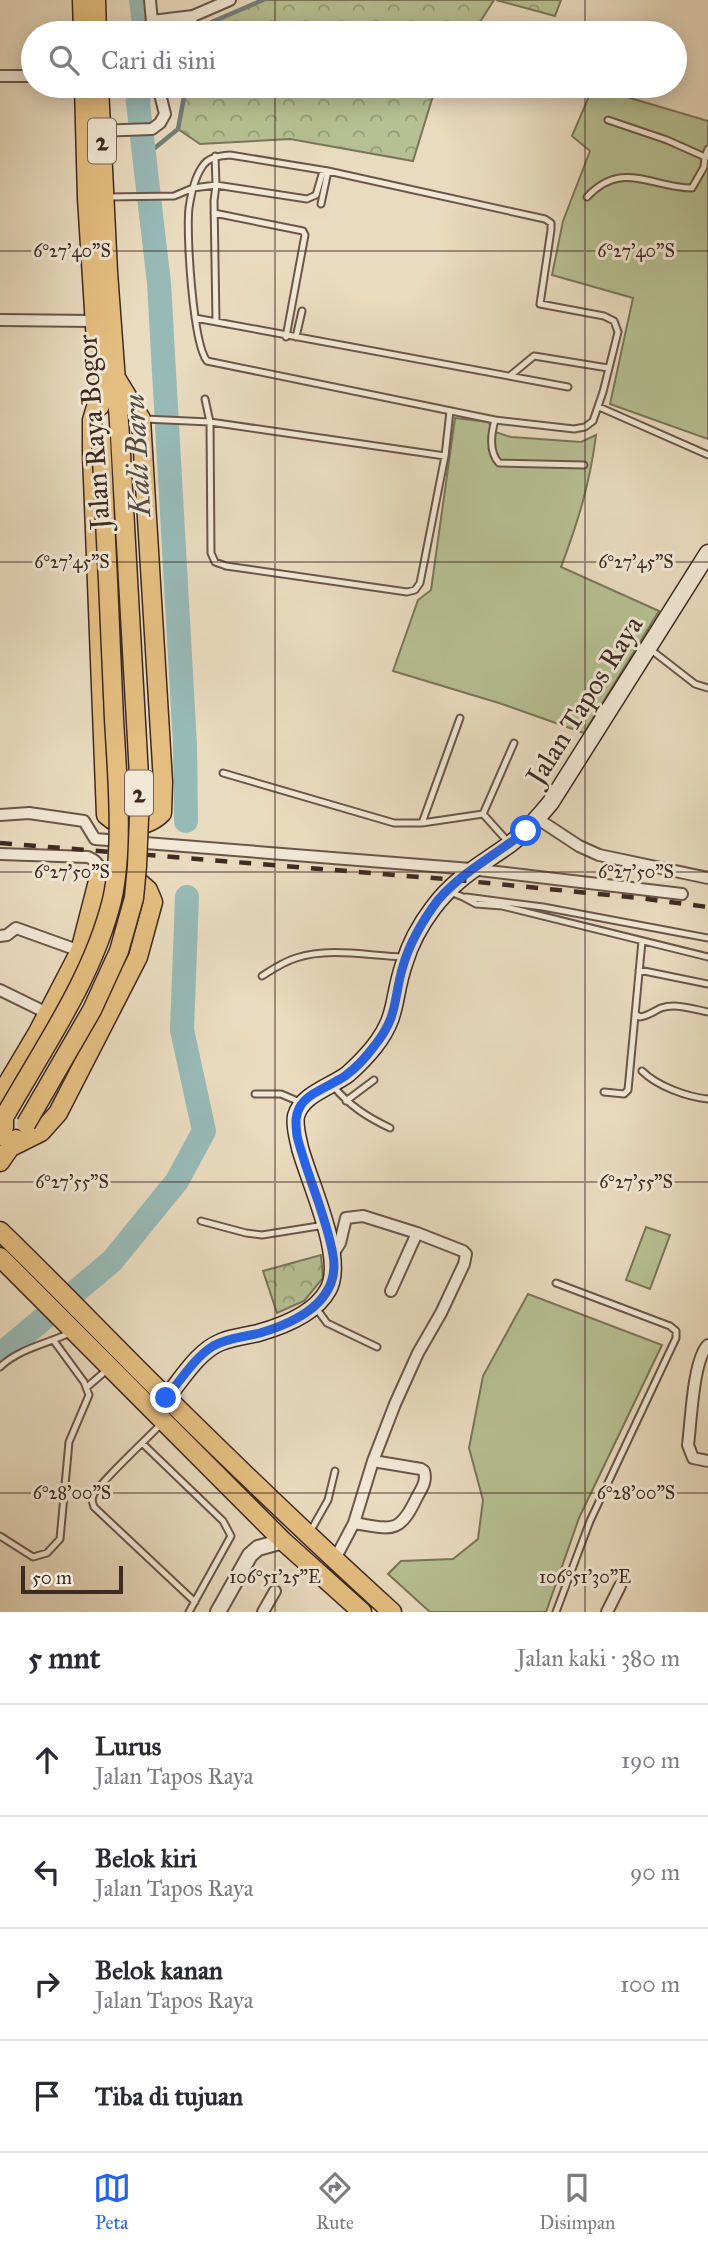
<!DOCTYPE html>
<html lang="id">
<meta charset="utf-8">
<style>
:root{--surface:#fff;--page:#f2f2f3;--text:#2b2b33;--muted:#7c7c81;--line:#e1e1e2;--accent:#2563eb}
body{margin:0;font-family:"IM FELL Great Primer",serif;background:var(--page);color:var(--text)}
.scale{position:absolute;left:21px;bottom:18px;width:102px;box-sizing:border-box;padding-left:7px;border:4px solid #3f2a22;border-top:0;font-size:19px;line-height:24px;white-space:nowrap;color:#3f2a22;-webkit-text-stroke:5px #f1e8d5;paint-order:stroke}
.stop{position:absolute;width:21px;height:21px;margin:-16px;border:5px solid #2563eb;border-radius:50%;background:#fff}
.stop.end{background:#2563eb;border-color:#fff;box-shadow:0 2px 7px #0008}
.list{margin:0;padding:0;list-style:none}
h2{display:flex;justify-content:space-between;align-items:center;height:91px;margin:0;padding:0 28px;font-size:30px}
h2 small{font-size:23px;font-weight:400;color:var(--muted)}
.list li{display:grid;grid-template-columns:46px 1fr auto;gap:21px;align-items:center;box-sizing:border-box;height:112px;padding:0 28px;border-top:2px solid var(--line)}
.list b{display:block;font-size:26px;white-space:nowrap}
.list p{margin:0;font-size:23px;white-space:nowrap;color:var(--muted)}
.list em{font-size:23px;font-style:normal;color:var(--muted)}
.icon{flex:none;width:38px;height:38px;fill:none;stroke:currentColor;stroke-width:2;stroke-linecap:round;stroke-linejoin:round}
.map{position:relative;flex:none;width:708px;height:1612px;overflow:hidden}
.search{position:absolute;background:var(--surface);box-shadow:0 4px 18px #0003;left:21px;right:21px;top:21px;height:77px;display:flex;align-items:center;gap:18px;box-sizing:border-box;padding:0 24px;border-radius:38px;color:var(--muted);font-size:26px}
.sheet{height:539px;background:var(--surface)}
nav{display:flex;justify-content:space-around;align-items:center;box-sizing:border-box;height:98px;border-top:2px solid var(--line);background:var(--surface);font-size:19px;color:var(--muted)}
nav a{display:grid;justify-items:center;gap:4px}
nav .on{color:var(--accent)}
.map>svg:first-child{display:block}
.grass{fill:#b6c092;stroke:#7a755a;stroke-width:2}
.forest{fill:url(#forest-crowns);stroke:#7a755a;stroke-width:2}
.lines{fill:none;stroke-linecap:round;stroke-linejoin:round}
.stream{stroke:#74807b;stroke-width:4.5}
.river{stroke:#98bab7;stroke-width:24}
.service-casing{stroke:#6a5649;stroke-width:9}
.minor-casing{stroke:#6a5649;stroke-width:14}
.tertiary-casing{stroke:#6a5649;stroke-width:18}
.secondary-casing{stroke:#3f2a22;stroke-width:19}
.primary-casing{stroke:#3f2a22;stroke-width:21}
.trunk-casing{stroke:#3f2a22;stroke-width:21}
.service{stroke:#f1e8d5;stroke-width:5}
.minor{stroke:#f1e8d5;stroke-width:10}
.tertiary{stroke:#f1e8d5;stroke-width:14}
.secondary{stroke:#f1e8d5;stroke-width:16}
.primary{stroke:#e4be80;stroke-width:18}
.trunk{stroke:#e4be80;stroke-width:18}
.rail{stroke:#3f2a22;stroke-width:4.5;stroke-dasharray:12 12;stroke-linecap:butt}
.trunk-bridge-casing{stroke:#3f2a22;stroke-width:21;stroke-linecap:butt}
.trunk-bridge{stroke:#e4be80;stroke-width:18}
.route{stroke:#2563eb;stroke-width:9}
.ticks{fill:none;stroke:#3f2a22;stroke-width:2;stroke-opacity:0.45}
.labels{text-anchor:middle;stroke-width:6;stroke-linejoin:round;paint-order:stroke}
.shield{fill:#f1e8d5;stroke:#746358;stroke-width:2}
.shield-label{font-size:26px;font-weight:bold;fill:#3f2a22}
.street-label{font-size:28px;fill:#3f2a22;stroke:#f1e8d5}
.water-label{font-size:30px;font-style:italic;fill:#554e47;stroke:#f1e8d5}
.ticks-label{font-size:18px;text-anchor:middle;fill:#3f2a22;stroke:#f1e8d5;stroke-width:6;stroke-linejoin:round;paint-order:stroke}
</style>
<div class="map">
<svg width="708" height="1612" viewBox="0 0 708 1612">
<defs>
<pattern id="forest-crowns" width="20" height="18" patternUnits="userSpaceOnUse" patternTransform="scale(1.75)"><rect width="20" height="18" fill="#b6c092"/><path d="M2 6a3 3 0 1 1 6 0M12 15a3 3 0 1 1 6 0" fill="none" stroke="#959c77"/></pattern>
</defs>
<rect width="100%" height="100%" fill="#e9dbbf"/>
<filter id="stains"><feTurbulence type="fractalNoise" baseFrequency=".00286" numOctaves="4"/><feColorMatrix values="0 0 0 0 .2 0 0 0 0 .09 0 0 0 0 .02 0 0 0 .5 -.17"/></filter>
<radialGradient id="worn" r=".72"><stop offset=".6" stop-color="#630" stop-opacity="0"/><stop offset="1" stop-color="#630" stop-opacity=".3"/></radialGradient>
<path class="grass" d="M593,87L708,121V439L610,404L633,298L552,275L563,221L590,151L572,136Z
M455,418L489,422L492,431L511,437L581,442L596,435C590,483 578,522 561,567L659,611L584,733L499,703L393,671L418,600L431,590Z
M646,1227L670,1235L650,1289L626,1280Z
M528,1294L662,1345L579,1518L546,1612H430L388,1574L401,1561L453,1559L478,1539L483,1500L469,1448L483,1376Z"/>
<path class="forest" d="M263,0H494L473,33H197L198,28Z
M496,0H561L555,16Z
M186,86H436L413,161L290,139L200,144L178,129Z
M321,1255L323,1278L304,1301L277,1313L263,1271Z"/>
<g class="lines">
<path class="stream" d="M197,33L198,28L263,0
M145,156L178,129L186,86"/>
<path class="river" d="M141,0L145,33
M140,86L138,103L159,283L185,745L186,821
M0,1355L112,1261L177,1181L204,1131L182,1030L187,897"/>
<g class="service-casing">
<path id="service" d="M608,120L667,140L705,157L708,149
M230,155L328,171L545,219L551,223V230L540,304L604,316L614,321L618,332L603,392L593,421L585,427L574,429L495,420L207,361C193,344 186,233 189,208C191,194 194,179 202,167C208,157 219,156 230,155Z
M215,156L216,185L307,199L316,195L323,171
M108,197L174,196L193,188L216,185L214,201L216,321
M587,197C622,159 652,188 692,188L704,167L705,157L708,156
M321,204L328,171
M214,213L303,231L305,235L286,337
M195,318L568,387
M296,337L302,311
M511,375L534,356L608,368
M205,399L210,422L211,553L215,562L226,566L407,592L415,590L420,583L445,456L450,411
M599,407L708,455
M144,419L210,422L445,456
M495,420C491,434 489,452 499,463L584,465
M650,649L695,684L708,688
M223,773L394,823H422L483,814
M483,814L514,743
M483,814L509,843
M422,823L460,718
M450,892L463,897L476,904L502,906L708,957
M466,897L543,907L708,938
M639,970L708,984
M262,976C273,969 283,962 296,958C330,947 369,956 404,957
M635,1014L640,1017C648,1016 654,1011 661,1008C676,1003 693,1009 708,1012
M642,1071C657,1086 687,1097 708,1099
M334,1087C350,1106 367,1117 390,1128
M604,1092L624,1094L628,1090L642,941
M255,1094H281L302,1103
M346,1101L374,1080
M201,1221L246,1233L262,1235L325,1225
M556,1283L670,1326L676,1331V1338L590,1521L556,1612
M316,1308L327,1323L377,1347
M0,1367C20,1348 47,1344 72,1332
M87,1387L108,1369
M161,1424C150,1436 96,1486 93,1496C91,1500 93,1504 94,1507L195,1602
M142,1443L223,1521L231,1536L189,1612
M310,1532L328,1500L335,1471
M0,1536L33,1557L47,1553L60,1539L69,1442L89,1395L84,1382L54,1341"/>
</g>
<g class="minor-casing">
<path id="minor" d="M150,0L153,33
M152,21L193,16
M184,33L193,16L230,0
M0,76H33
M96,131L152,129L160,123L165,114L158,86
M0,320L94,321
M0,815L29,813L84,821L95,839L471,869L682,894
M538,819L579,846L599,855L708,878
M0,854L88,857C100,862 101,868 98,881
M0,936L7,935L16,928L80,951
M0,990L47,1013
M333,1254L340,1243L346,1218L363,1216L417,1233L463,1251L466,1254L464,1264L441,1313L418,1353L395,1404L373,1461L354,1523L335,1559
M391,1291L417,1233
M708,1345C693,1359 691,1423 688,1445L693,1458L708,1461
M354,1523C392,1529 399,1535 417,1497C422,1488 427,1481 424,1471L421,1469L373,1461
M263,1612L275,1591
M607,1612L620,1586"/>
</g>
<g class="tertiary-casing">
<path id="tertiary" d="M218,1612L250,1555L258,1548L283,1541"/>
</g>
<g class="secondary-casing">
<path id="secondary" d="M166,1398C182,1379 198,1351 221,1342C233,1337 246,1336 258,1333C283,1326 315,1314 328,1290C346,1259 309,1182 300,1148C298,1138 294,1126 296,1116C302,1094 331,1087 348,1074C357,1066 366,1057 374,1047C399,1015 392,999 404,964C410,944 420,925 433,908C455,878 481,865 510,844C526,832 538,818 551,802L708,553"/>
</g>
<g class="primary-casing">
<path id="primary" d="M0,1136L4,1127V1117
M0,1231C57,1286 112,1344 169,1400C242,1472 316,1543 392,1612
M0,1257L283,1541L362,1612"/>
</g>
<g class="trunk-casing">
<path id="trunk" d="M82,0L83,33
M96,0L97,33
M84,86L87,198L100,406
M99,86L108,272L120,436
M100,394L92,420V454L106,815C122,830 147,828 162,813L163,782L141,419L116,378
M0,1096L38,1032L80,951L98,881L124,880L140,883L148,890L153,902L138,957L58,1113L41,1132L11,1147
M0,1162L16,1139"/>
</g>
<use href="#service" class="service"/>
<use href="#minor" class="minor"/>
<use href="#tertiary" class="tertiary"/>
<use href="#secondary" class="secondary"/>
<use href="#primary" class="primary"/>
<use href="#trunk" class="trunk"/>
<path class="rail" d="M0,843L457,880L639,898L708,907"/>
<g class="trunk-bridge-casing">
<path id="trunk-bridge" d="M6,1114C45,1045 93,977 112,900C124,847 117,774 114,719C110,625 106,532 101,438
M26,1124L92,1010L119,951L134,898L137,866L140,794L120,436"/>
</g>
<use href="#trunk-bridge" class="trunk-bridge"/>
</g>
<g class="lines">
<path class="route" d="M166,1398C180,1381 194,1358 213,1346C227,1338 244,1337 260,1333C297,1322 341,1301 333,1255C326,1215 307,1176 297,1136C296,1125 294,1116 301,1105C310,1092 332,1085 345,1076C356,1068 367,1056 375,1045C399,1015 393,999 403,966C410,942 423,920 438,900C463,871 497,854 526,831"/>
</g>
<path class="ticks" d="M275,0V33M585,0V33M275,86V1612M585,86V1612M0,251H708M0,562H708M0,872H708M0,1182H708M0,1493H708"/>
<g class="labels">
<g class="shield">
<rect x="88" y="118.5" width="28" height="45" rx="5"/>
<rect x="125" y="770.5" width="28" height="45" rx="5"/>
</g>
<g class="shield-label">
<text x="102" y="150">2</text>
<text x="139" y="802">2</text>
</g>
<g class="street-label">
<text transform="translate(93 432) rotate(-94)" y="10">Jalan Raya Bogor</text>
<text transform="translate(584 700) rotate(-58)" y="10">Jalan Tapos Raya</text>
</g>
<g class="water-label">
<text transform="translate(137 455) rotate(-93)" y="10">Kali Baru</text>
</g>
</g>
<g class="ticks-label">
<text x="72" y="257">6°27'40"S</text>
<text x="636" y="257">6°27'40"S</text>
<text x="72" y="568">6°27'45"S</text>
<text x="636" y="568">6°27'45"S</text>
<text x="72" y="878">6°27'50"S</text>
<text x="636" y="878">6°27'50"S</text>
<text x="72" y="1188">6°27'55"S</text>
<text x="636" y="1188">6°27'55"S</text>
<text x="72" y="1499">6°28'00"S</text>
<text x="636" y="1499">6°28'00"S</text>
<text x="275" y="1583">106°51'25"E</text>
<text x="585" y="1583">106°51'30"E</text>
</g>
<rect width="100%" height="100%" filter="url(#stains)"/>
<rect width="100%" height="100%" fill="url(#worn)"/>
</svg>
<div class="scale">50 m</div>
<div class="stop" style="left:526px;top:831px"></div>
<div class="stop end" style="left:166px;top:1398px"></div>
<div class="search"><svg class="icon" aria-label="search" viewBox="0 0 24 24"><circle cx="10" cy="10" r="6"/><path d="M15 15l6 6"/></svg>Cari di sini</div>
</div>
<section class="sheet">
<h2>5 mnt<small>Jalan kaki · 380 m</small></h2>
<ul class="list">
<li><svg class="icon" aria-label="ahead" viewBox="0 0 24 24"><path d="M12 20V5M6 11l6-6 6 6"/></svg><div><b>Lurus</b><p>Jalan Tapos Raya</p></div><em>190 m</em></li>
<li><svg class="icon" aria-label="left" viewBox="0 0 24 24"><path d="M17 20v-9H6M10 6l-5 5 5 5"/></svg><div><b>Belok kiri</b><p>Jalan Tapos Raya</p></div><em>90 m</em></li>
<li><svg class="icon" aria-label="right" viewBox="0 0 24 24"><path d="M7 20v-9h11M14 6l5 5-5 5"/></svg><div><b>Belok kanan</b><p>Jalan Tapos Raya</p></div><em>100 m</em></li>
<li><svg class="icon" aria-label="arrive" viewBox="0 0 24 24"><path d="M6 21V4h12l-3 4 3 4H6"/></svg><div><b>Tiba di tujuan</b></div></li>
</ul>
</section>
<nav>
<a class="on"><svg class="icon" aria-label="map" viewBox="0 0 24 24"><path d="M3 6l6-2 6 2 6-2v14l-6 2-6-2-6 2zM9 4v14M15 6v14"/></svg>Peta</a>
<a><svg class="icon" aria-label="directions" viewBox="0 0 24 24"><path d="M12 3l9 9-9 9-9-9zM9 14v-3h6M13 9l2 2-2 2"/></svg>Rute</a>
<a><svg class="icon" aria-label="saved" viewBox="0 0 24 24"><path d="M7 4h10v16l-5-4-5 4z"/></svg>Disimpan</a>
</nav>
